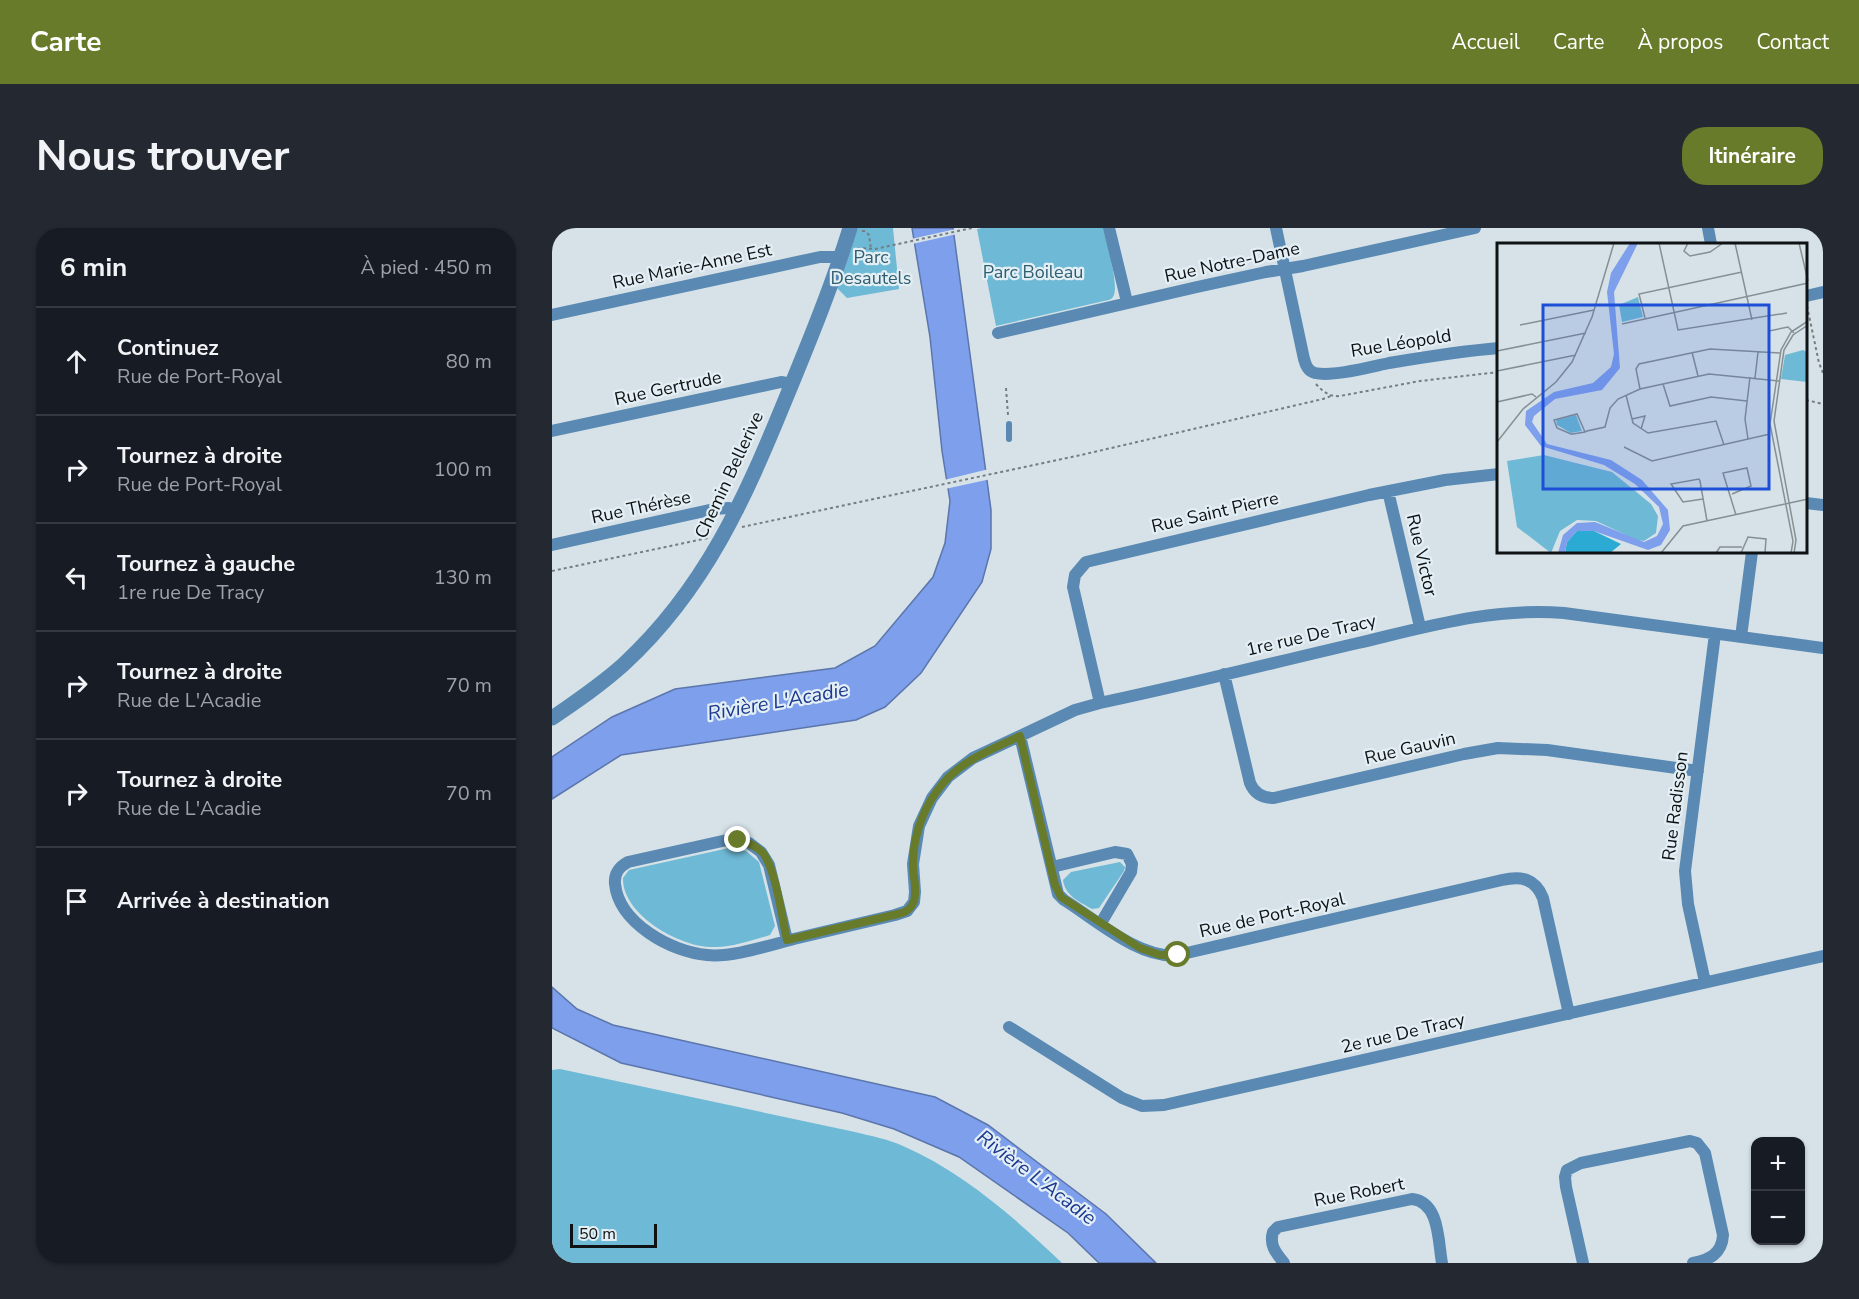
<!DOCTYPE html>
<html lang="fr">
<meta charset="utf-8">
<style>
:root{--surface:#171b24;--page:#242831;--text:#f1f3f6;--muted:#9ea1a6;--line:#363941;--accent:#687b2a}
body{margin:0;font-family:"Nunito Sans",sans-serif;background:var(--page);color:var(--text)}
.controls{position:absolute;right:18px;bottom:18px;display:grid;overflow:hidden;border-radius:12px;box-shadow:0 2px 4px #0004}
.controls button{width:54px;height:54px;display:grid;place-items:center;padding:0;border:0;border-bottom:2px solid var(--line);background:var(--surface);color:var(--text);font:30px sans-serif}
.scale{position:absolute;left:18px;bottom:15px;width:87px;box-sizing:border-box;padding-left:6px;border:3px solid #0e1214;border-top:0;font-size:16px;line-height:21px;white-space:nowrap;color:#0e1214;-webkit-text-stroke:4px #e3eff4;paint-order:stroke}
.stop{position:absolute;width:18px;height:18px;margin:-14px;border:4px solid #687b2a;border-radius:50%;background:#fff}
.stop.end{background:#687b2a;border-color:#fff;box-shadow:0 2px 6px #0008}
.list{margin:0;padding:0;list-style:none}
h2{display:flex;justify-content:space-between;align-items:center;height:78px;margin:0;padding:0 24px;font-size:26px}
h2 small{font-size:20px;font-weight:400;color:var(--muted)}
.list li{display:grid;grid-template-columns:39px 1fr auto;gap:18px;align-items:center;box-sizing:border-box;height:108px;padding:0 24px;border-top:2px solid var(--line)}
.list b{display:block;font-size:22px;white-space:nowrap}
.list p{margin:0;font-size:20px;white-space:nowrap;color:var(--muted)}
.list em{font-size:20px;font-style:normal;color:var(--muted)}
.icon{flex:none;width:33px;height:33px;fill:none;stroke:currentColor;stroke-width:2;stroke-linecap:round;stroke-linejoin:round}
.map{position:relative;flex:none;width:1271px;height:1035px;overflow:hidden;border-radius:24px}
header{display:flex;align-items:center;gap:36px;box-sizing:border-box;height:84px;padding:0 30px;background:var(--accent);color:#fff}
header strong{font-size:28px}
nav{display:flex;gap:33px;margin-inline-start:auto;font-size:21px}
.intro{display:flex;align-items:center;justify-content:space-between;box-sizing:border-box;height:144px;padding:0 36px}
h1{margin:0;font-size:42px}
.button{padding:15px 27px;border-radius:24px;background:var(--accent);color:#fff;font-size:21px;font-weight:700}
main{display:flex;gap:36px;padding:0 36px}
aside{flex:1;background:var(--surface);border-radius:24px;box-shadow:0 2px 4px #0004}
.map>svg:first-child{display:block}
.green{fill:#6eb9d5}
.water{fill:#7d9fec;stroke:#5c75ab;stroke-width:1.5}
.pier{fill:#d6e2e7}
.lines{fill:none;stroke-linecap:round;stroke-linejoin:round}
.path{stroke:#757d80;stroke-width:2;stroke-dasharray:3 3;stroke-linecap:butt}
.service{stroke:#5a8ab3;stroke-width:6}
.minor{stroke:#5a8ab3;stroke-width:12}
.tertiary{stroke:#5a8ab3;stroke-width:15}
.route{stroke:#687b2a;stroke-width:8}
.labels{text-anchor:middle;stroke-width:4.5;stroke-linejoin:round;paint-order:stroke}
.park-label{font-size:18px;fill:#2e5e70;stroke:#e3eff4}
.street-label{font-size:18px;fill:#0e1214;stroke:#e3eff4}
.water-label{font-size:20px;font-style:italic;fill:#1b3890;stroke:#e3eff4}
.inset-road{fill:none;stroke:#868f93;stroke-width:1.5}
.view{fill:#1d4ed8;fill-opacity:0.15;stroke:#1d4ed8;stroke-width:3}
.inset-edge{fill:none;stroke:#0e1214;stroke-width:3}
</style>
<header>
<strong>Carte</strong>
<nav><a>Accueil</a><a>Carte</a><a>À propos</a><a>Contact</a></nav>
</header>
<div class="intro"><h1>Nous trouver</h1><a class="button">Itinéraire</a></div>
<main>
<aside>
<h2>6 min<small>À pied · 450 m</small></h2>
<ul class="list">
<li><svg class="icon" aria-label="ahead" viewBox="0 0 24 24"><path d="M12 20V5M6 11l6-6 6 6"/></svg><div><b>Continuez</b><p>Rue de Port-Royal</p></div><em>80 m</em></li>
<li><svg class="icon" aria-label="right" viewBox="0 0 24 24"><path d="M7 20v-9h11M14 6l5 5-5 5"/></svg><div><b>Tournez à droite</b><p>Rue de Port-Royal</p></div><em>100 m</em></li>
<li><svg class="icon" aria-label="left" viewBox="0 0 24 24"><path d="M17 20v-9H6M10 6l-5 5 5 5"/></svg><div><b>Tournez à gauche</b><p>1re rue De Tracy</p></div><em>130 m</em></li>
<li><svg class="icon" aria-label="right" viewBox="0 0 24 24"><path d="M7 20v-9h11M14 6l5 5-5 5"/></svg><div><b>Tournez à droite</b><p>Rue de L'Acadie</p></div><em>70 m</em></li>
<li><svg class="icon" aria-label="right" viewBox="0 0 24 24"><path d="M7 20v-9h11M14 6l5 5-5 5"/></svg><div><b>Tournez à droite</b><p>Rue de L'Acadie</p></div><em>70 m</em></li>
<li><svg class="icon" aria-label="arrive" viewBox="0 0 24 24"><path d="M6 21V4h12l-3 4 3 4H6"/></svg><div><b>Arrivée à destination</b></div></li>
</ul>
</aside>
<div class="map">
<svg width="1271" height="1035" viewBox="0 0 1271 1035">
<rect width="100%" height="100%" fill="#d6e2e7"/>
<path class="green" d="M305,0H341L347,61L295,70L285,60Z
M430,0H551C554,13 568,59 561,69C559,72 556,72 552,73L444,98L425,1Z
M177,620L194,623L207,634L223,698L218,707C201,712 181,719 164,719C130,721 70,687 71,650L77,642Z
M568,634L573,639L572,643L547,680L540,681C528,674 513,668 511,652L519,644Z
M8,841L303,904C319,908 336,911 351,918C411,944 464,991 510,1035H0V842Z"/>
<path class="water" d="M360,0H401L439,282V321L430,354L369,445L333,479L304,492L69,527L0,571V529L60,489L123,461L283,440L323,418L381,349L393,315L398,273L390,223L378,109Z
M0,759L25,781L61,797L383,869L436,897L554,986L604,1035H547L516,1005L407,929L342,901L290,885L69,835L0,800Z"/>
<path class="pier" d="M404,1L405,6L360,16L359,11Z
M437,241L439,251L393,261L392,252Z"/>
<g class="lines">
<path class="path" d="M310,3H313L317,7L319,21
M305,20L323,21L420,0
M1255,78L1267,135L1271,145
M764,156C771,164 778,169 788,168L868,153L947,144
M454,160L456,187
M1254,172L1271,176
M190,299L529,227L771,171L779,168
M0,343L156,310"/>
<path class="service" d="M457,196V211"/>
<path class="minor" d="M557,0L575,74
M724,0L752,131C754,138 756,143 763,145C781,149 818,139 837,135C873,129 910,123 947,120
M1156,0L1159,16
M1254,68L1271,64
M0,87L268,29H289
M446,105L645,59L714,44L751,38L923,0
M0,203L229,154L240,156
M836,263L868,399
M1254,275L1271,277
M0,317L162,281L177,280L186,282
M1189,409L1200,324
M672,446L698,555C702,565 710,570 722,570L912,526L946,520L995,522L1146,543
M548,475L521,359L523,347L534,334L817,267L893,252L947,246
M468,508L506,666L512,672C543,691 588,732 626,727L950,652C969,648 983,650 991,670L1017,786
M500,639L563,624L575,626L580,636L579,644L549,695
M235,712L217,637L209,624L197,615L186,612H175L76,634C67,639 62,645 63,656C67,695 119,724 155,727C180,730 221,716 246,710L343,687L355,683L362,674L363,664L361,636L367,598L380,570L396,549L421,530L523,482L548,475C634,457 720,435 806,415C874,399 941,379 1012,385L1271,420
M1153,754L1136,676L1133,643L1163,406
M457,799L570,870L590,878L612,877L1271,728
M732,1035C724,1025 717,1017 721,1004L726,999L860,971C888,974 886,1014 890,1035
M1031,1035L1014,959L1013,949L1015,942L1029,935L1138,913L1145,915L1153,925L1171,1007C1170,1026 1157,1032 1141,1035"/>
<path class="tertiary" d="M0,490C25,473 50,456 72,436C154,360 193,270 234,170C257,114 280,58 298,0"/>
</g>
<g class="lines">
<path class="route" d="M186,612C196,614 204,618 211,625C224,642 230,690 235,712L350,685C356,683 360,679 362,673C365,662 362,651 361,641C360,613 369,585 385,563C405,534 437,523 468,508L503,657L509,669L588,720L608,727H626"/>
</g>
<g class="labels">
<g class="park-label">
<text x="319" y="35">Parc<tspan x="319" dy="21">Desautels</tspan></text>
<text x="481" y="50">Parc Boileau</text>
</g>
<g class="street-label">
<text transform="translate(680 34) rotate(-12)" y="6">Rue Notre-Dame</text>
<text transform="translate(140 38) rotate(-12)" y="6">Rue Marie-Anne Est</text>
<text transform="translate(849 115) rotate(-9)" y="6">Rue Léopold</text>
<text transform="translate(116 160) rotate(-12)" y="6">Rue Gertrude</text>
<text transform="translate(177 247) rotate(-65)" y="6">Chemin Bellerive</text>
<text transform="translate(89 279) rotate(-12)" y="6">Rue Thérèse</text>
<text transform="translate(663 284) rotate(-13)" y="6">Rue Saint Pierre</text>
<text transform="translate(870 327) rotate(77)" y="6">Rue Victor</text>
<text transform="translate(759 407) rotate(-13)" y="6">1re rue De Tracy</text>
<text transform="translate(858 520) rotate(-13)" y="6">Rue Gauvin</text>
<text transform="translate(1123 578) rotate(-83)" y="6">Rue Radisson</text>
<text transform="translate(720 687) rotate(-13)" y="6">Rue de Port-Royal</text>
<text transform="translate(851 805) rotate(-13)" y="6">2e rue De Tracy</text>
<text transform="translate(807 964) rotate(-11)" y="6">Rue Robert</text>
</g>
<g class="water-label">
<text transform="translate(226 473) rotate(-10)" y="7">Rivière L'Acadie</text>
<text transform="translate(485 949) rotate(37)" y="7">Rivière L'Acadie</text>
</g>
</g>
<g transform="translate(945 15)">
<rect width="310" height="310" fill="#d6e2e7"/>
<path d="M141,54L146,74L125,79L122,62ZM306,107L310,109V139L284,136L288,112ZM79,172L85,188L74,190L60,182L59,177ZM47,212L115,229L154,261L161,273L159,290L147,298L140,297L99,278L80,277L63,288L54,310L20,284L10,218Z" fill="#6eb9d5"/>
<path d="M80,288H97L124,301L113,310H68L70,299Z" fill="#2babd3"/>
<path d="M133,0H141L117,49L123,125L105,147L58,156L37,173L35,179L50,201L114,217L145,237L171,267L173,287L164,302L151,307L97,288H80L70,299L68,310H61L66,292L80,280L98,279L147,299L160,293L166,281L162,264L138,241L107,222L44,203L28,182L29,168L57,149L96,140L114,124L117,111L110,49L114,30Z" fill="#7d9fec"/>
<path class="inset-road" d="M162,0L181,87L290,70M191,0L187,8L193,13L213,9L226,0M238,0L255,77M302,0L311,38M148,75L142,51L245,29M125,81L311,40M23,82L97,67M272,88L291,84L297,90M0,108L89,90M195,109L201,133M0,128L79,112M258,135L261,109M166,141L173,163L214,154L250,158M143,146L139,126L142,121L213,106L283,110M129,152L136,180L151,190L219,178L227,202M0,159L35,151L39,154M135,176L148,173L144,186M88,189L80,171L57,177L60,185L74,191H76L88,189L90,188L108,184L113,165L121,156L143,146L212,131L282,138M251,196L248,176L253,134M0,199L26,166L59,139L75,119L95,74L117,0M127,204L155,218L273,191M235,251L254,243L250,225L226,230L239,272M206,256L186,259L174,241L202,236L203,238L210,278M164,310L186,283L311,256M219,310L223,304H245M244,310L251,294L269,296L268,310M294,310L296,298L273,181L284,107L294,89L311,78M297,310L299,297L277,178L287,107L296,92L311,82"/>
<path class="view" d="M46,62H272V246H46Z"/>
<rect width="310" height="310" class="inset-edge"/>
</g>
</svg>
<div class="controls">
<button>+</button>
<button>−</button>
</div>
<div class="scale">50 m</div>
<div class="stop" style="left:626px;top:727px"></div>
<div class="stop end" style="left:186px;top:612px"></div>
</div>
</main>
